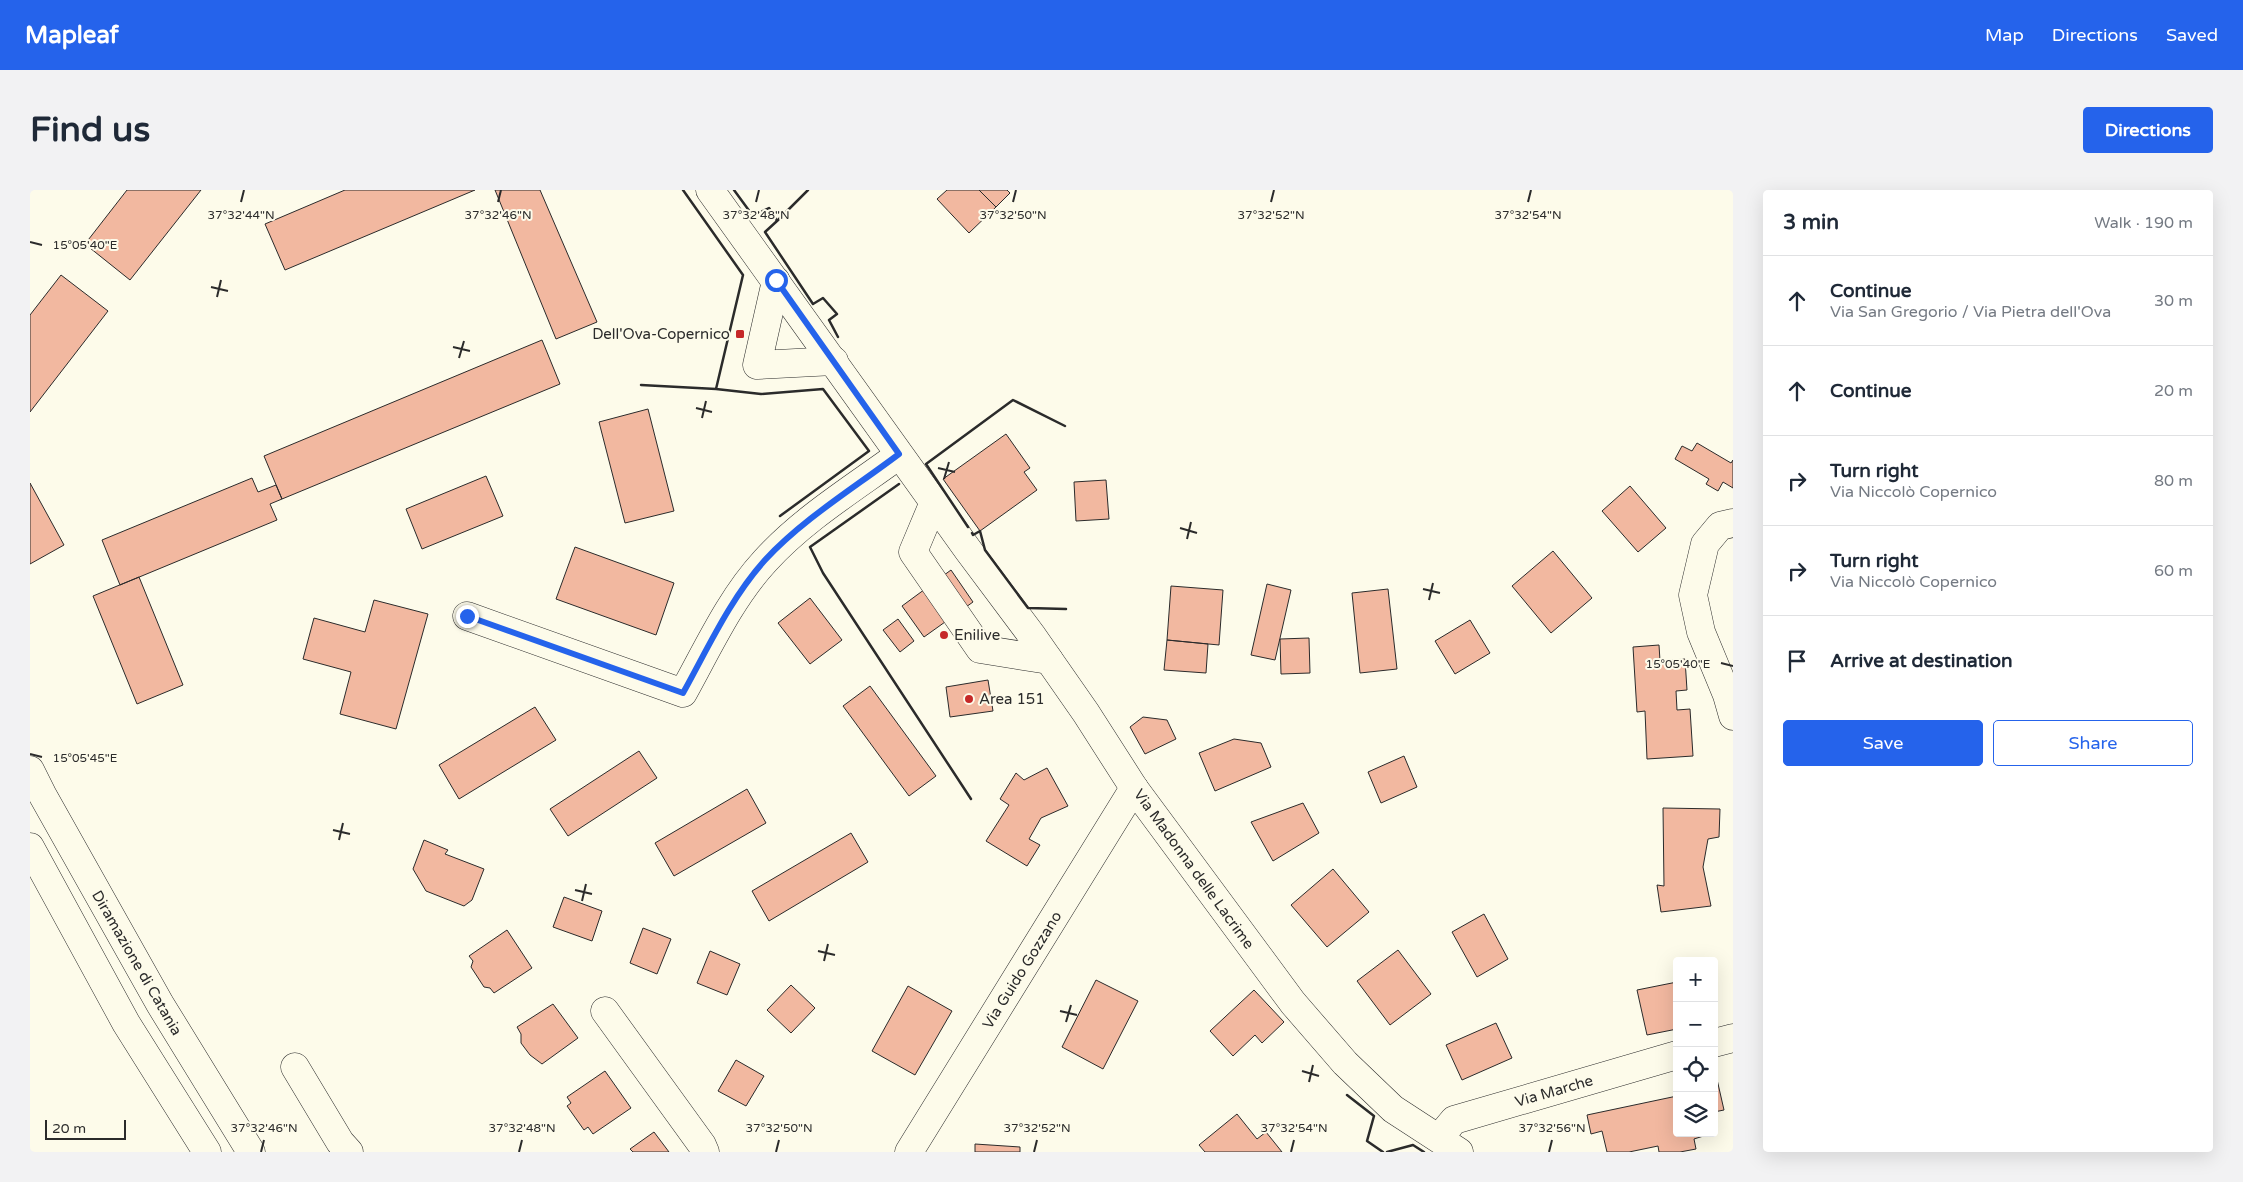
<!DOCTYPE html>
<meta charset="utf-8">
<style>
:root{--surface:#fff;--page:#f2f2f3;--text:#1f2937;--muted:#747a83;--line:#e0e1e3;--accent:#2563eb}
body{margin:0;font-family:"Varela Round",sans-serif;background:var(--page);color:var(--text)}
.controls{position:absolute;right:15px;bottom:15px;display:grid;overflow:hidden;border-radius:5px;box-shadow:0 5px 20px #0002}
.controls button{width:45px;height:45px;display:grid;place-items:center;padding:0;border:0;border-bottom:1px solid var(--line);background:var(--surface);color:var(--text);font:25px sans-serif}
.scale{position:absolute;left:15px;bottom:12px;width:81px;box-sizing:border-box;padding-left:5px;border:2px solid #2b2b2b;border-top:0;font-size:14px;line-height:18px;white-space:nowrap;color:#2b2b2b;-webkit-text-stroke:4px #fdfbea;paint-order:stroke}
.stop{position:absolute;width:15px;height:15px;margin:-11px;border:4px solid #2563eb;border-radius:50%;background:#fff}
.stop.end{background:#2563eb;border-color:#fff;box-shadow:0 1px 5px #0008}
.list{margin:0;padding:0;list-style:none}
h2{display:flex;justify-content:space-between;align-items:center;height:65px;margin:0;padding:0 20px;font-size:21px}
h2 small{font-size:16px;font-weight:400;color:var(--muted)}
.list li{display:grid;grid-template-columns:32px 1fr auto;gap:15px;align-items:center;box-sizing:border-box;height:90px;padding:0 20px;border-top:1px solid var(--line)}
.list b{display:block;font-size:19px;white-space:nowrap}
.list p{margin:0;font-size:16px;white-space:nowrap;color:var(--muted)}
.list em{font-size:16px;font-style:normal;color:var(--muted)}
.actions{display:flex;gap:10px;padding:15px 20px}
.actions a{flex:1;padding:11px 0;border:1px solid var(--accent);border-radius:5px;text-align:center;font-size:18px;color:var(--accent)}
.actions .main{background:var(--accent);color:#fff}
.icon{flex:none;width:28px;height:28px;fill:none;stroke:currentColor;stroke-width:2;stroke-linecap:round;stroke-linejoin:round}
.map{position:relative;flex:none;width:1703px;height:962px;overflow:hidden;border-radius:5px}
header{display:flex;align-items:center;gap:30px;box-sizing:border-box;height:70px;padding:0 25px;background:var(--accent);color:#fff}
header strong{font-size:24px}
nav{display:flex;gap:28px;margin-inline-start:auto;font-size:18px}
.intro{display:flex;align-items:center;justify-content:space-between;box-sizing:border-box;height:120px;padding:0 30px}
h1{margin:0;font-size:35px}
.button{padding:12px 22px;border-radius:5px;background:var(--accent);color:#fff;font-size:18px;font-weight:700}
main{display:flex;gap:30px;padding:0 30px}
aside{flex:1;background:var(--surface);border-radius:5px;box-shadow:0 5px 20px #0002}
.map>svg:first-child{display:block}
.building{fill:#f2b8a0;stroke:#2b2b2b}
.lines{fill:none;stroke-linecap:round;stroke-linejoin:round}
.minor-casing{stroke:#2b2b2b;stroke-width:29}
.major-casing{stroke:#2b2b2b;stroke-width:29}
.highway-casing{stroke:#2b2b2b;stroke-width:29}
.minor{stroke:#fdfbea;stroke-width:28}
.major{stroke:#fdfbea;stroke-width:28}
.highway{stroke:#fdfbea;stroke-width:28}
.wall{stroke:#2b2b2b;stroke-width:2.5}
.route{stroke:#2563eb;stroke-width:6}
.ticks{fill:none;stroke:#2b2b2b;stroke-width:2}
.poi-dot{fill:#c62828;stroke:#fdfbea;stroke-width:2}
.labels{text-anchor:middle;stroke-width:4;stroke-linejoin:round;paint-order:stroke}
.poi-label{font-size:15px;fill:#2b2b2b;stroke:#fdfbea;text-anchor:start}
.street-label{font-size:15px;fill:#2b2b2b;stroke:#fdfbea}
.ticks-label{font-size:12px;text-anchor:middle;fill:#2b2b2b;stroke:#fdfbea;stroke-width:4;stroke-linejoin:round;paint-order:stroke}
</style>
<header>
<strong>Mapleaf</strong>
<nav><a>Map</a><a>Directions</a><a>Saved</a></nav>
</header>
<div class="intro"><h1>Find us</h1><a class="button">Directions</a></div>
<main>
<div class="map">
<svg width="1703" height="962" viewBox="0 0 1703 962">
<rect width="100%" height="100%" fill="#fdfbea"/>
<path class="building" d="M97,0H171L100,90L55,54Z
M315,0H445L255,80L235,34Z
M465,0H510L567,132L526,149Z
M917,0H949L966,17L939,43L907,9Z
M949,0H977L980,3L966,17Z
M31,85L78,121L0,222V125Z
M512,150L530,194L252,309L234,266Z
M618,219L644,321L595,333L569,232Z
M976,244L1000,278L994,282L1007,300L950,341L913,289Z
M1667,253L1701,273L1703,270V298L1693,292L1688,301L1676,294L1679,289L1645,269L1652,256L1662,261Z
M456,286L473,326L392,359L376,319Z
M222,288L228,302L246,295L252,309L240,314L247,330L90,395L72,350Z
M1076,290L1079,329L1046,331L1044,292Z
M0,293L34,355L0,374Z
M1600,296L1636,338L1608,362L1572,321Z
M545,357L644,393L626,445L526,409Z
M1523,361L1562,408L1521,443L1482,396Z
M921,380L943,412L894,447L872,416Z
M109,387L153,495L107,514L63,406Z
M1237,394L1261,400L1245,470L1221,465Z
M1141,396L1193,400L1189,455L1137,450Z
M1358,399L1367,479L1330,483L1322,403Z
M780,408L812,450L780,474L748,433Z
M344,410L398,424L366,539L310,524L321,482L273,469L284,428L335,442Z
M868,429L884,451L870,462L853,440Z
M1440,430L1460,463L1425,484L1405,451Z
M1279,448L1280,483L1251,484L1250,449Z
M1137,450L1178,454L1176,483L1134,480Z
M1629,455L1630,471L1655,469L1657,500L1646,501L1647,520L1660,519L1663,566L1617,569L1615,521L1607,522L1603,457Z
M958,490L963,521L920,527L916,497Z
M840,496L906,586L879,606L813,516Z
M505,517L526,550L429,609L409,575Z
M1113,527L1137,530L1146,549L1115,564L1100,537Z
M1204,549L1231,553L1241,577L1185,601L1169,563Z
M609,561L627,588L538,646L520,619Z
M1374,566L1387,597L1351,613L1338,582Z
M1017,578L1038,616L1011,628L999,649L1010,655L997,676L956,651L979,615L970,609L986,583L994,590Z
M717,599L736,633L644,686L625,653Z
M1273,613L1289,643L1243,671L1221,632Z
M1633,618L1690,619L1689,647L1678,649L1673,677L1681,716L1631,722L1627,695L1634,696Z
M821,643L838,672L739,731L722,701Z
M394,650L418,660L415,664L454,679L442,710L434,716L396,701L383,679Z
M1303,679L1339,722L1297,757L1261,715Z
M534,707L572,721L562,751L523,737Z
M1454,724L1478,769L1447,787L1422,742Z
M613,738L641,749L627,784L600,773Z
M477,740L502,778L464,803L460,798L454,797L441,777L443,771L439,766Z
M1368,760L1401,804L1360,835L1327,791Z
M680,761L710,774L697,805L667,793Z
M1066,790L1108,811L1073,879L1032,857Z
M1647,792V839L1617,845L1607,800Z
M761,795L785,818L761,843L737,820Z
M878,796L922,821L885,885L842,861Z
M1224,800L1254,832L1232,853L1225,845L1203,866L1180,841Z
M523,814L548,848L512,874L500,865L491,853V844L487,837Z
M1466,833L1482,868L1432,890L1416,855Z
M706,870L734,886L716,916L688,901Z
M575,881L601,918L563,944L558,937L554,940L537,916L541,913L537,907Z
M1684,885H1686L1694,920L1684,922Z
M1647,906V943H1683L1664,949L1666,959L1650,962H1629L1628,956L1599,962H1577L1572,941L1561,944L1557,925Z
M1207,924L1227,949L1236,942L1252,962H1175L1169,955Z
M624,942L639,962H603L600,959Z
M945,954L990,957V962H945Z"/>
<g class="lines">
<g class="minor-casing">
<path id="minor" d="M746,91L727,175L804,171
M904,312L883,362L950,459L1019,470
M1703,333L1690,336L1675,354L1663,405L1671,442L1697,505L1703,526
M437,426L653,503C678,458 700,409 735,371C773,329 824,298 869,265
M575,821L672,955L675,962
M1684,853L1703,848
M265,877L310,952L319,962
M1409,948L1424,930L1647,865
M879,962L1104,598"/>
</g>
<g class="major-casing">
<path id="major" d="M680,0L938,360L1003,447L1056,523L1104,598L1263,813L1315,873L1363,919L1429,962"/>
</g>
<g class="highway-casing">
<path id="highway" d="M0,580L12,604L130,814L221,962
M0,657L96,833L177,962"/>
</g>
<use href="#minor" class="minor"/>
<use href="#major" class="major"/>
<use href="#highway" class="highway"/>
<path class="wall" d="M653,0L713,85L686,199
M704,0L723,26L739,18L747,31L735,42L783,114L793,108L807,124L799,130L808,147
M747,31L778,0
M611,195L686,199L731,204L793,199L839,261L750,326
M869,294L780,357L793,383L941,609
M938,337L896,274L983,210L1035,236
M942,343L943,345L950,341L955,360L998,418L1036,419
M1317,905L1344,926L1337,951L1353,962
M1357,962L1383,955L1394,962"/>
</g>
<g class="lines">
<path class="route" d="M437,426L653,503C678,458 700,409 735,370C773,329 824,298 869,264L746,90"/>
</g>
<path class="ticks" d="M211,12L214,0M468,12L471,0M726,12L729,0M983,12L986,0M1241,12L1244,0M1498,12L1501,0M0,52L12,55M181,97L198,101M187,107L191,90M423,157L440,161M429,168L434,151M666,218L682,222M672,228L676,211M908,278L925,282M914,289L919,272M1150,338L1167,343M1157,349L1161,332M1393,399L1410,403M1399,410L1403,393M1691,473L1703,476M0,564L12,567M303,640L320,644M309,650L313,633M545,700L562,704M552,711L556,694M788,761L805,765M794,771L798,754M1030,821L1047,825M1036,832L1041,815M1272,881L1289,886M1279,892L1283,875M231,962L234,950M489,962L492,950M746,962L749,950M1004,962L1007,950M1261,962L1264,950M1519,962L1522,950"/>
<g class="poi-dot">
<rect x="705" y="139" width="10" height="10" rx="2.5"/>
<circle cx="914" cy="445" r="5"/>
<circle cx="939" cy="509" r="5"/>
</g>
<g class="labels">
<g class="poi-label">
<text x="700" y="149" text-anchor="end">Dell'Ova-Copernico</text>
<text x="924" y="450">Enilive</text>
<text x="949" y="514">Area 151</text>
</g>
<g class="street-label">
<text transform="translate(1164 679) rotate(54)" y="5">Via Madonna delle Lacrime</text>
<text transform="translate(107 773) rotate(60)" y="5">Diramazione di Catania</text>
<text transform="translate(992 780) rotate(-58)" y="5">Via Guido Gozzano</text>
<text transform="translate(1524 901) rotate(-16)" y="5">Via Marche</text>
</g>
</g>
<g class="ticks-label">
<text x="211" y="29">37°32'44"N</text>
<text x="468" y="29">37°32'46"N</text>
<text x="726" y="29">37°32'48"N</text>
<text x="983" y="29">37°32'50"N</text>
<text x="1241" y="29">37°32'52"N</text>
<text x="1498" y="29">37°32'54"N</text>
<text x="55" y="59">15°05'40"E</text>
<text x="1648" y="478">15°05'40"E</text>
<text x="55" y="572">15°05'45"E</text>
<text x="234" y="942">37°32'46"N</text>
<text x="492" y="942">37°32'48"N</text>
<text x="749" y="942">37°32'50"N</text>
<text x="1007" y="942">37°32'52"N</text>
<text x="1264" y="942">37°32'54"N</text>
<text x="1522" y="942">37°32'56"N</text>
</g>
</svg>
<div class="controls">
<button>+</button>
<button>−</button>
<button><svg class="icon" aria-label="locate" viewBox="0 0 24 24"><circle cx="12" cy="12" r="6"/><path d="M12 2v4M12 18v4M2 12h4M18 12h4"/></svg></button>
<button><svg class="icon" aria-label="layers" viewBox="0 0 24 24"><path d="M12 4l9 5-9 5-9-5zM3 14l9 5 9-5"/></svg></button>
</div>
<div class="scale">20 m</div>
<div class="stop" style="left:746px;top:90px"></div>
<div class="stop end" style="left:437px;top:426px"></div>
</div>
<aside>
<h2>3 min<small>Walk · 190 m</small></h2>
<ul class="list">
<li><svg class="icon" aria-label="ahead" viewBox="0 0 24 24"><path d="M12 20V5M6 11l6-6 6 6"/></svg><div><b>Continue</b><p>Via San Gregorio / Via Pietra dell'Ova</p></div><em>30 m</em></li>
<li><svg class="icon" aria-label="ahead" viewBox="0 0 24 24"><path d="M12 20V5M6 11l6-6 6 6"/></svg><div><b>Continue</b></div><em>20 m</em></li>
<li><svg class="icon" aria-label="right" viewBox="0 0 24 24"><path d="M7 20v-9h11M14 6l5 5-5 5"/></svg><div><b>Turn right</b><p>Via Niccolò Copernico</p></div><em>80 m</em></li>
<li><svg class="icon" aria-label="right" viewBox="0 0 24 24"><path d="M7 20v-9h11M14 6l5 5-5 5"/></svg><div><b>Turn right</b><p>Via Niccolò Copernico</p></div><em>60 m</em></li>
<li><svg class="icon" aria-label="arrive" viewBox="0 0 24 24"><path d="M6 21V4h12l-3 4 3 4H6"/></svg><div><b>Arrive at destination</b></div></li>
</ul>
<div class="actions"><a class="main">Save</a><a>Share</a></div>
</aside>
</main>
